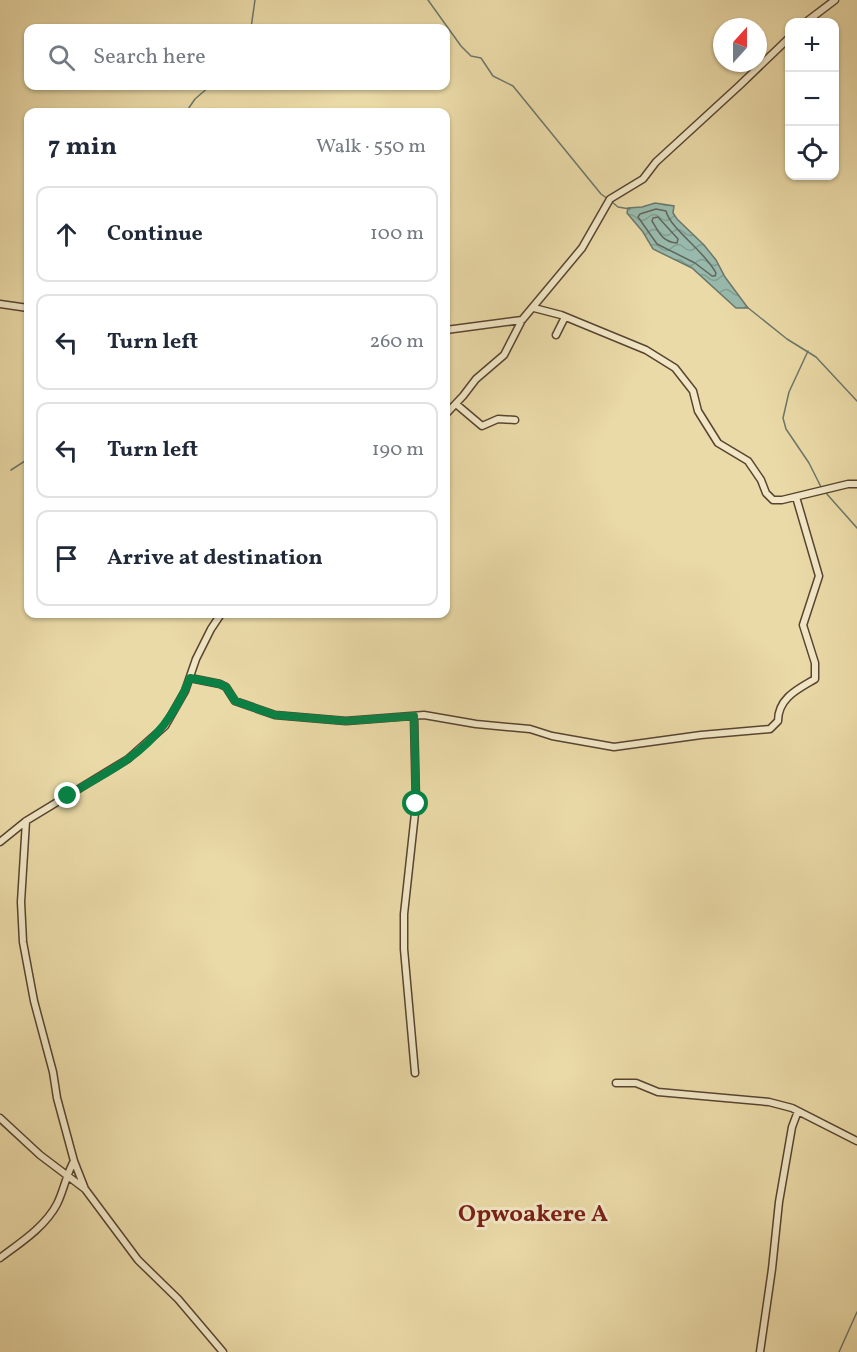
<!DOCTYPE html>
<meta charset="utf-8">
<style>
:root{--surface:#fff;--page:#f6f6f7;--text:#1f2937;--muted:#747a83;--line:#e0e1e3}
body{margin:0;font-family:Vollkorn,serif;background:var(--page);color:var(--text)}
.controls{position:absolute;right:18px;top:18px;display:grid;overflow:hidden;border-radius:12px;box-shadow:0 2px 4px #0004}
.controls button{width:54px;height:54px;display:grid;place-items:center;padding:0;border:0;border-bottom:2px solid var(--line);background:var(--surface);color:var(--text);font:30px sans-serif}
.compass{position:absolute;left:713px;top:18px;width:54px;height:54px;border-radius:50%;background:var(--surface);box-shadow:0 2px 4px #0004;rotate:21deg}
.stop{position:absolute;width:18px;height:18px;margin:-14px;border:4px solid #0b8043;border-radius:50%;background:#fff}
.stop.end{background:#0b8043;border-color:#fff;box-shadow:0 2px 6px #0008}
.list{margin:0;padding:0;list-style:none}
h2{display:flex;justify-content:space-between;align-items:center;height:78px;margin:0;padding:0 24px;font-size:26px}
h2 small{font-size:20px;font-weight:400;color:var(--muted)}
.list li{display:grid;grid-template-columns:39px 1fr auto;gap:18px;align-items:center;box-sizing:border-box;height:96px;margin:0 12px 12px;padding:0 12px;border:2px solid var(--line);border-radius:12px}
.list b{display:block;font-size:22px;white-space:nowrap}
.list em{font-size:20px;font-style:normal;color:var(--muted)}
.icon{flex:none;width:33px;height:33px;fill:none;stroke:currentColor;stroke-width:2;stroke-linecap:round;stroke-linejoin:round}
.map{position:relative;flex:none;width:857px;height:1352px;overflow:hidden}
.search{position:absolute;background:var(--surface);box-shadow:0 2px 4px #0004;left:24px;top:24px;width:426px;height:66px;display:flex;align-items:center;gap:15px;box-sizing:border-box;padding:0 21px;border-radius:12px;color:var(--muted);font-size:22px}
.panel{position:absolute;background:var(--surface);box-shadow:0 2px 4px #0004;left:24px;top:108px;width:426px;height:510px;border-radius:12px}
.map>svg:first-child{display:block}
.water{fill:url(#water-waves);stroke:#6b776b;stroke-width:1.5}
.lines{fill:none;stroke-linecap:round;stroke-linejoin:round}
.shore{stroke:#60665b;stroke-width:1.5}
.stream{stroke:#6b776b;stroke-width:1.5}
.minor-casing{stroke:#584431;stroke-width:9}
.minor{stroke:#f1e7c6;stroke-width:6}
.route{stroke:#0b8043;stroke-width:8}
.labels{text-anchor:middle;stroke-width:6;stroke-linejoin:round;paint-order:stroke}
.quarter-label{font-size:24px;font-weight:bold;fill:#7a1f14;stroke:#f1e7c6}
</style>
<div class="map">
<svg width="857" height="1352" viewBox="0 0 857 1352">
<defs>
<pattern id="water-waves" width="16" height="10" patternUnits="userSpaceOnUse" patternTransform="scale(1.5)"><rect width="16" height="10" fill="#98baac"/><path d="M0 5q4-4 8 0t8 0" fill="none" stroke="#839f93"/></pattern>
</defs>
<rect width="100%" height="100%" fill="#eadaa7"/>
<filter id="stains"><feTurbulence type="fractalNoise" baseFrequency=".00333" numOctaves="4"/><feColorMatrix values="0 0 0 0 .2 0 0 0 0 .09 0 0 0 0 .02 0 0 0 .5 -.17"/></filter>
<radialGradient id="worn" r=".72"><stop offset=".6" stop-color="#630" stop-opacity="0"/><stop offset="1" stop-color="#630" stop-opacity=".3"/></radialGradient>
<path class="water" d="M655,203L674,206L673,213L677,219L704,245L716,260L725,277L748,308H736L692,268L653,249L643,232L627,213L628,208L642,207Z"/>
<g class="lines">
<path class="shore" d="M656,209L666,211C671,230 704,250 716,273L715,276H712L695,263L657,244L638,217L640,214Z
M658,217L678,239L677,243C662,242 659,232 652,221L653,218Z"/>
<path class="stream" d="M428,0L461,46L471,56L481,58L493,76L513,86L601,194L608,199
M251,28L255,0
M186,112L195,99L210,86
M612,202L618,207L630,209
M747,307L787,339L816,357L857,401
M808,351L789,392L783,418L786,429L809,463L821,487
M11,470L28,459
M826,493L857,528
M839,1352L857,1312"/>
<g class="minor-casing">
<path id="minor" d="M806,22L835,0
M0,304L28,308
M534,308L561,315L646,350L675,368L693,391L698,411L718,443L748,461L761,480L766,493L773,500H782L848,484H857
M446,330L522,320
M556,335L565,317
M456,404L482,426L498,419L515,420
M446,414L463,396L476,379L504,355L522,320L582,248L610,199L643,179L656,162L740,85L790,37
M190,678L220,684L226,687L235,701L275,715L346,721L424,715L476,724L530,729L552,736L614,747L701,735L770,729L778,721C778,698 798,689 815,679V663L803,625L819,576L796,497
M414,716L416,804L404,914V949L415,1073
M26,821L21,902L23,942L34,1001L53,1072L57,1098L74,1161L85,1189
M0,842L26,821L128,759L165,726L185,691L196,659L211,629L221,614
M616,1083H636L658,1092L769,1102L792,1108L857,1141
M0,1118L40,1155L85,1189L138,1260L178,1299L223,1352
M0,1258C20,1243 45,1227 57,1204C64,1190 66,1175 74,1161
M760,1352L772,1269L779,1202L792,1127L798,1111"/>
</g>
<use href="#minor" class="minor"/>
</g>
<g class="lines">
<path class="route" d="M68,796C87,783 109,773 128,759C158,738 177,711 190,678L220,684L226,687L235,701L275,715L346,721L414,716L416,804"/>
</g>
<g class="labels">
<g class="quarter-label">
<text x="533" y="1221">Opwoakere A</text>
</g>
</g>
<rect width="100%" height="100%" filter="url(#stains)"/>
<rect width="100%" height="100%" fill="url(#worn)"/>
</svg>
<div class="controls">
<button>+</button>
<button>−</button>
<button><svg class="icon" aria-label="locate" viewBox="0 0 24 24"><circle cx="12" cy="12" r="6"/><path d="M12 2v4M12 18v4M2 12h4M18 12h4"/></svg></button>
</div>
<svg class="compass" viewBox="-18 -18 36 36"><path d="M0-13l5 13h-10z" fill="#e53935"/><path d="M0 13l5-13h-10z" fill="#747a83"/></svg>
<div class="stop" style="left:416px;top:804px"></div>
<div class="stop end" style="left:68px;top:796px"></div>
<div class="search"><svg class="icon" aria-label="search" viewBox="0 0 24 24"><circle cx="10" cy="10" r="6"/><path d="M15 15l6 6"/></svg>Search here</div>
<section class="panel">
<h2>7 min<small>Walk · 550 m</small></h2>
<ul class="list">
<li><svg class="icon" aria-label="ahead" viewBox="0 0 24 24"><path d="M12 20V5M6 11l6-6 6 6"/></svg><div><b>Continue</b></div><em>100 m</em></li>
<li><svg class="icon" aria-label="left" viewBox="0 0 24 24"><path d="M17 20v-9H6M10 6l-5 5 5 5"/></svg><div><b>Turn left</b></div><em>260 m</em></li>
<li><svg class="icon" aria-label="left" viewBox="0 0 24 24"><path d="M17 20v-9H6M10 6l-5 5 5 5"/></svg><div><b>Turn left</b></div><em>190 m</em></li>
<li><svg class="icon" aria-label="arrive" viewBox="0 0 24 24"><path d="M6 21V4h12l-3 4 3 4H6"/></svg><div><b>Arrive at destination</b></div></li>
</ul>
</section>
</div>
